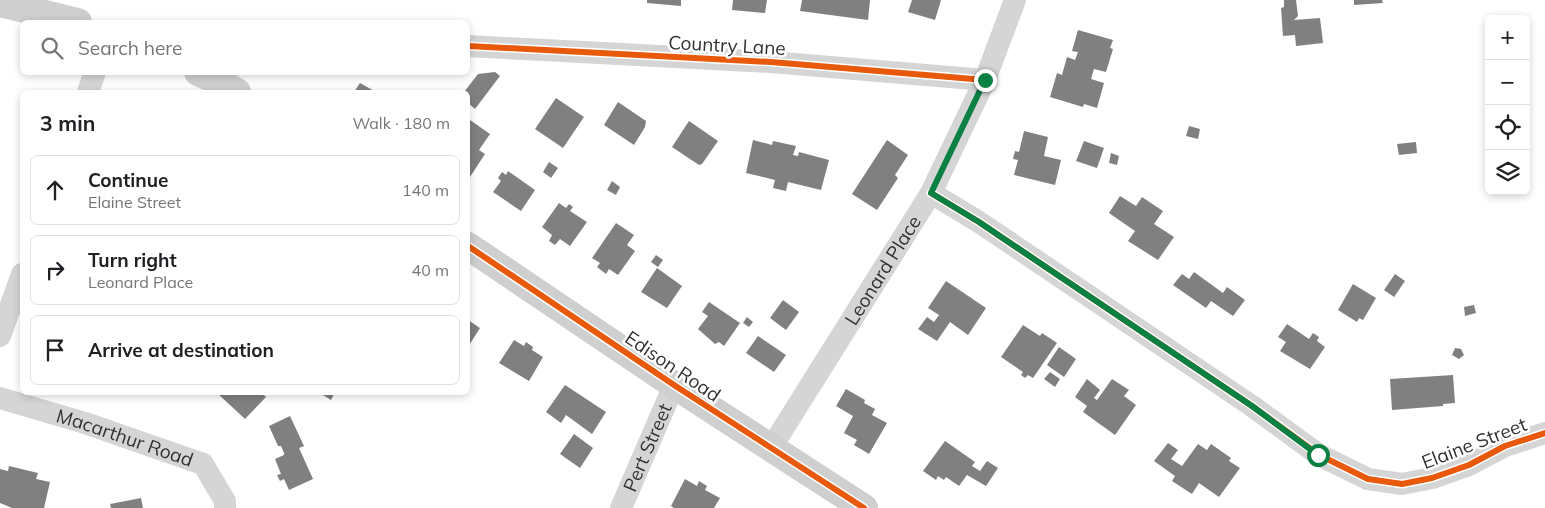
<!DOCTYPE html>
<meta charset="utf-8">
<style>
:root{--surface:#fff;--page:#f2f2f2;--text:#202124;--muted:#757577;--line:#e0e0e0}
body{margin:0;font-family:Mulish,sans-serif;background:var(--page);color:var(--text)}
.controls{position:absolute;right:15px;top:15px;display:grid;overflow:hidden;border-radius:8px;box-shadow:0 2px 8px #0003}
.controls button{width:45px;height:45px;display:grid;place-items:center;padding:0;border:0;border-bottom:1px solid var(--line);background:var(--surface);color:var(--text);font:25px sans-serif}
.stop{position:absolute;width:15px;height:15px;margin:-11px;border:4px solid #0b8043;border-radius:50%;background:#fff}
.stop.end{background:#0b8043;border-color:#fff;box-shadow:0 1px 5px #0008}
.list{margin:0;padding:0;list-style:none}
h2{display:flex;justify-content:space-between;align-items:center;height:65px;margin:0;padding:0 20px;font-size:21px}
h2 small{font-size:16px;font-weight:400;color:var(--muted)}
.list li{display:grid;grid-template-columns:32px 1fr auto;gap:15px;align-items:center;box-sizing:border-box;height:70px;margin:0 10px 10px;padding:0 10px;border:1px solid var(--line);border-radius:8px}
.list b{display:block;font-size:19px;white-space:nowrap}
.list p{margin:0;font-size:16px;white-space:nowrap;color:var(--muted)}
.list em{font-size:16px;font-style:normal;color:var(--muted)}
.icon{flex:none;width:28px;height:28px;fill:none;stroke:currentColor;stroke-width:2;stroke-linecap:round;stroke-linejoin:round}
.map{position:relative;flex:none;width:1545px;height:508px;overflow:hidden}
.search{position:absolute;background:var(--surface);box-shadow:0 2px 8px #0003;left:20px;top:20px;width:450px;height:55px;display:flex;align-items:center;gap:12px;box-sizing:border-box;padding:0 18px;border-radius:8px;color:var(--muted);font-size:19px}
.panel{position:absolute;background:var(--surface);box-shadow:0 2px 8px #0003;left:20px;top:90px;width:450px;height:305px;border-radius:8px}
.map>svg:first-child{display:block}
.building{fill:#808080}
.lines{fill:none;stroke-linecap:round;stroke-linejoin:round}
.street{stroke:#d5d5d5;stroke-width:22}
.secondary{stroke:#cfcfcf;stroke-width:28}
.cycleway-casing{stroke:#fff;stroke-width:9}
.cycleway{stroke:#e8590c;stroke-width:6}
.route{stroke:#0b8043;stroke-width:6}
.labels{text-anchor:middle;stroke-width:5;stroke-linejoin:round;paint-order:stroke}
.street-label{font-size:19px;fill:#313131;stroke:#fff}
</style>
<div class="map">
<svg width="1545" height="508" viewBox="0 0 1545 508">
<rect width="100%" height="100%" fill="#fff"/>
<path class="building" d="M647,0H681V6L647,3Z
M733,0H767L765,13L732,10Z
M802,0H870L868,20L800,11Z
M912,0H941L935,20L908,12Z
M1284,0H1296L1298,16L1294,20L1320,18L1323,43L1296,46L1295,35L1283,36L1281,8L1284,7Z
M1354,0H1382L1383,3L1354,5Z
M1078,30L1113,40L1110,48L1113,49L1106,72L1094,69L1091,79L1104,83L1097,108L1084,104L1083,107L1050,97L1057,73L1062,75L1067,57L1075,60L1078,52L1072,51Z
M495,72L500,76L475,109L468,103V92H464L478,74Z
M360,83L376,92H354Z
M556,98L584,117L563,148L535,129Z
M618,102L646,121L645,127L634,145L604,125Z
M470,120L490,134L479,150L485,154L470,177L468,176V125Z
M689,121L718,141L702,164L699,165L672,147Z
M1189,126L1200,129L1198,139L1186,136Z
M1024,131L1048,137L1044,156L1061,160L1055,185L1014,175L1018,160L1013,159L1015,151L1019,152Z
M753,140L772,145L773,141L796,146L793,155L798,156L799,152L829,160L821,190L788,182L786,191L773,188L775,180L746,173Z
M887,140L908,155L895,175L898,178L877,210L852,194Z
M1084,141L1104,148L1097,168L1076,161Z
M1416,142L1417,153L1399,155L1397,144Z
M1111,153L1119,156L1117,165L1109,163Z
M549,162L558,168L551,178L543,172Z
M508,171L535,190L521,211L493,192L501,181L498,178L502,172L506,175Z
M612,181L620,187L616,195L607,190Z
M1120,196L1136,206L1142,197L1163,211L1154,224L1174,237L1158,260L1128,241L1135,231L1109,213Z
M559,203L566,208L569,204L573,207L570,211L587,222L570,246L560,239L555,245L549,241L552,235L542,227Z
M616,223L634,235L627,245L635,251L618,275L609,269L606,274L597,267L600,263L592,258Z
M656,255L663,260L658,267L651,262Z
M657,268L682,286L667,308L641,292Z
M1194,272L1223,293L1227,287L1245,300L1233,316L1211,301L1206,308L1173,285L1182,274L1189,279Z
M1395,274L1405,281L1394,297L1384,290Z
M946,281L986,308L968,335L950,322L937,341L918,329L927,317L934,322L939,315L928,308Z
M1353,284L1376,298L1363,320L1359,318L1357,322L1338,310Z
M783,300L799,312L786,330L770,318Z
M709,302L740,323L724,346L719,342L715,344L698,329L708,316L702,312Z
M1474,305L1476,313L1465,316L1464,307Z
M747,317L753,322L749,327L743,323Z
M468,320L480,328L468,347Z
M1287,324L1309,339L1313,333L1319,337L1317,341L1325,347L1310,369L1280,351L1286,342L1278,337Z
M1023,325L1040,336L1042,333L1057,343L1033,378L1028,375L1025,378L1021,375L1023,372L1001,357Z
M758,336L786,355L774,372L746,353Z
M514,340L524,346L526,342L533,347L532,350L543,357L529,381L499,363Z
M1059,347L1076,359L1064,377L1047,365Z
M1455,348L1461,349L1464,355L1459,359L1452,355Z
M1050,372L1060,379L1055,387L1044,379Z
M1453,375L1455,403L1443,404V406L1392,410L1390,379Z
M1087,379L1100,390L1094,398L1097,400L1112,379L1129,390L1124,396L1136,405L1115,435L1083,412L1087,406L1075,397Z
M565,385L606,412L592,434L566,415L561,423L546,412Z
M846,389L865,400L864,403L875,409L872,415L887,423L869,454L854,445L857,440L844,433L853,416L836,406Z
M216,392H261L266,397L245,419Z
M318,392H335L331,400Z
M290,416L304,446L299,448L313,479L289,490L284,479L280,481L277,475L281,474L275,459L284,455V453L281,446H278L269,426Z
M574,434L593,448L580,468L560,454Z
M945,441L975,462L972,466L980,471L987,461L998,468L986,486L967,475L959,486L946,477L944,480L938,476L936,480L923,471Z
M1168,443L1178,450L1171,459L1182,466L1198,444L1207,450L1211,444L1231,458L1229,461L1240,468L1219,497L1199,483L1192,494L1172,481L1175,476L1154,461Z
M9,466L38,473L36,479L50,482L44,508H12L0,503V469L8,471Z
M685,479L697,486L699,481L707,486L705,490L720,498L714,508H674L671,506Z
M141,498L143,508H111L110,504Z"/>
<g class="lines">
<g class="street">
<path d="M468,46L771,62L985,80"/>
<path d="M88,92L95,72"/>
<path d="M931,193L979,222L1252,406L1319,455L1368,479L1402,484L1432,478L1469,465L1505,446L1545,433"/>
<path d="M0,336L22,274"/>
<path id="s1" d="M0,398L85,423L203,464L225,501V508"/>
<path id="s2" d="M771,448L931,193L985,80L1015,0"/>
<path id="s3" d="M621,508L674,385"/>
</g>
<path class="secondary" d="M0,3L78,22
M198,72L220,82L237,92
M468,246L674,385L864,508"/>
<g class="cycleway-casing">
<path id="cycleway" d="M468,46L771,62L985,80
M931,193L979,222L1252,406L1319,455L1368,479L1402,484L1432,478L1469,465L1505,446L1545,433
M468,246L674,385L864,508"/>
</g>
<use href="#cycleway" class="cycleway"/>
</g>
<g class="lines">
<path class="route" d="M985,80L931,193L979,222L1252,406L1318,455"/>
</g>
<g class="labels">
<g class="street-label">
<text transform="translate(727 45) rotate(3)" y="7">Country Lane</text>
<text dy="7" stroke="none"><textPath href="#s2" startOffset="210">Leonard Place</textPath></text>
<text transform="translate(673 366) rotate(34)" y="7">Edison Road</text>
<text dy="7" stroke="none"><textPath href="#s1" startOffset="131">Macarthur Road</textPath></text>
<text transform="translate(1474 443) rotate(-21)" y="7">Elaine Street</text>
<text dy="7" stroke="none"><textPath href="#s3" startOffset="66">Pert Street</textPath></text>
</g>
</g>
</svg>
<div class="controls">
<button>+</button>
<button>−</button>
<button><svg class="icon" aria-label="locate" viewBox="0 0 24 24"><circle cx="12" cy="12" r="6"/><path d="M12 2v4M12 18v4M2 12h4M18 12h4"/></svg></button>
<button><svg class="icon" aria-label="layers" viewBox="0 0 24 24"><path d="M12 4l9 5-9 5-9-5zM3 14l9 5 9-5"/></svg></button>
</div>
<div class="stop" style="left:1318px;top:455px"></div>
<div class="stop end" style="left:985px;top:80px"></div>
<div class="search"><svg class="icon" aria-label="search" viewBox="0 0 24 24"><circle cx="10" cy="10" r="6"/><path d="M15 15l6 6"/></svg>Search here</div>
<section class="panel">
<h2>3 min<small>Walk · 180 m</small></h2>
<ul class="list">
<li><svg class="icon" aria-label="ahead" viewBox="0 0 24 24"><path d="M12 20V5M6 11l6-6 6 6"/></svg><div><b>Continue</b><p>Elaine Street</p></div><em>140 m</em></li>
<li><svg class="icon" aria-label="right" viewBox="0 0 24 24"><path d="M7 20v-9h11M14 6l5 5-5 5"/></svg><div><b>Turn right</b><p>Leonard Place</p></div><em>40 m</em></li>
<li><svg class="icon" aria-label="arrive" viewBox="0 0 24 24"><path d="M6 21V4h12l-3 4 3 4H6"/></svg><div><b>Arrive at destination</b></div></li>
</ul>
</section>
</div>
